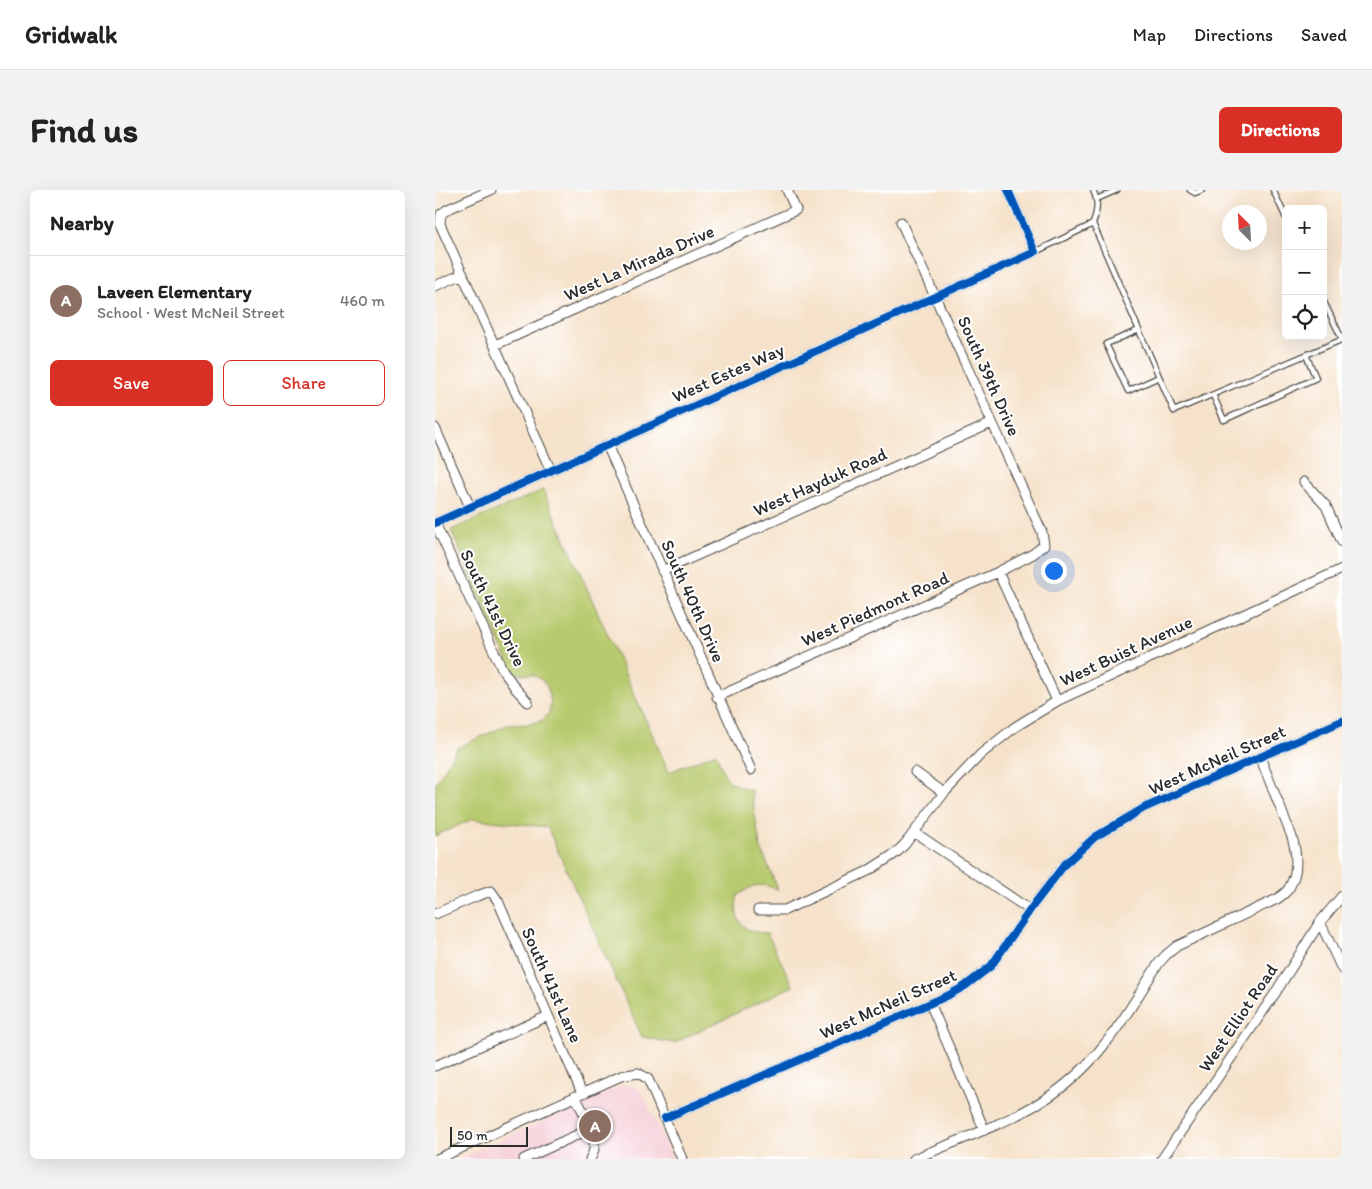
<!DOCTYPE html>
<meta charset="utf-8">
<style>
:root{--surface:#fff;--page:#f2f2f2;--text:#222;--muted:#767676;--line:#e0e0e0;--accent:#d93025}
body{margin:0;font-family:Itim,sans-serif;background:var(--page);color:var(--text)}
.controls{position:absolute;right:15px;top:15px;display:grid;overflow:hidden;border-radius:8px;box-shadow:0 5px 20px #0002}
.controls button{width:45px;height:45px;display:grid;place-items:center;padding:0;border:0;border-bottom:1px solid var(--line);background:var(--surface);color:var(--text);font:25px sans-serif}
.compass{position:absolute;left:787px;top:15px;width:45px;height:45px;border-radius:50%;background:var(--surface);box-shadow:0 5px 20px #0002;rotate:336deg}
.scale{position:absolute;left:15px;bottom:12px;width:78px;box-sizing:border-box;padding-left:5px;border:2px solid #2b2b2b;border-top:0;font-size:14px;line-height:18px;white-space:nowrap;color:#2b2b2b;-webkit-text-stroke:4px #fff;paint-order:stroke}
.you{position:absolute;left:618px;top:380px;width:18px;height:18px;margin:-12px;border:4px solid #fff;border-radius:50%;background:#1a73e8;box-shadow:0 0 0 8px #1a73e833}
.badge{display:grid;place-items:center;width:32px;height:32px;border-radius:50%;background:var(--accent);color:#fff;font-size:16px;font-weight:700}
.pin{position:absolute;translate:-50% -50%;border:2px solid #fff;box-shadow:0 1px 5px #0006}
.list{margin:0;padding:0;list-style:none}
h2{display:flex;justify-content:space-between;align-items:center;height:65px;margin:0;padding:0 20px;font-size:21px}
h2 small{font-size:16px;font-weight:400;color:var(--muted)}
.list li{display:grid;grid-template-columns:32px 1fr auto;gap:15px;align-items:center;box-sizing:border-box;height:90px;padding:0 20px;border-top:1px solid var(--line)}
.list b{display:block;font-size:19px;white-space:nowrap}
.list p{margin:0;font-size:16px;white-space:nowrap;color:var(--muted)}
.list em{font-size:16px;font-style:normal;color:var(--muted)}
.actions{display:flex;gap:10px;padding:15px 20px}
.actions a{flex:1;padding:11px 0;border:1px solid var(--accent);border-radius:8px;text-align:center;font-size:18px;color:var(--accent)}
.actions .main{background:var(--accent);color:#fff}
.icon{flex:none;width:28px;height:28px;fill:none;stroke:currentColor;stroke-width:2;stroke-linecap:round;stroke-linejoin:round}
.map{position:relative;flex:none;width:907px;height:969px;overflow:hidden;border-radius:8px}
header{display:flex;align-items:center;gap:30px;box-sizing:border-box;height:70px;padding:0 25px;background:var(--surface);border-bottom:1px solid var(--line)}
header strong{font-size:24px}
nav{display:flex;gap:28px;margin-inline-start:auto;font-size:18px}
.intro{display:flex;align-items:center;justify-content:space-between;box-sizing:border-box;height:120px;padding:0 30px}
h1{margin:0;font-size:35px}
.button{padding:12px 22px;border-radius:8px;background:var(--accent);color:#fff;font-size:18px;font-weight:700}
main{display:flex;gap:30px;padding:0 30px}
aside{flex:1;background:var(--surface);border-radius:8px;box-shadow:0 5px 20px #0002}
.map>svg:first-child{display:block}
.built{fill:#f6cfd8}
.green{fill:#b8ca6e;stroke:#727a4c}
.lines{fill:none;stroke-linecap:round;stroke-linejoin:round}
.service-casing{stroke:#494643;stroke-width:7}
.minor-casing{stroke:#494643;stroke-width:11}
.service{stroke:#fff;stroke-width:4.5}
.minor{stroke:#fff;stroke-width:9}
.cycleway-casing{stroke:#fff;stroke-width:11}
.cycleway{stroke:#0057b8;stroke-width:8}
.labels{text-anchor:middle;stroke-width:4;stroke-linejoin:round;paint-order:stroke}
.street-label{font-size:18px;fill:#2b2b2b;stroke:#fff}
</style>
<header>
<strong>Gridwalk</strong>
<nav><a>Map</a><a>Directions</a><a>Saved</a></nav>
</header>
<div class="intro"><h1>Find us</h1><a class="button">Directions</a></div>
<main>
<aside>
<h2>Nearby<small></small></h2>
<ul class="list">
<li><span class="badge" style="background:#8d6e63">A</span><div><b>Laveen Elementary</b><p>School · West McNeil Street</p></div><em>460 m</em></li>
</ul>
<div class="actions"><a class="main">Save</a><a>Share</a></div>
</aside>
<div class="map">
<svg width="907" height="969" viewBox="0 0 907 969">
<rect width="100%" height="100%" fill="#fff"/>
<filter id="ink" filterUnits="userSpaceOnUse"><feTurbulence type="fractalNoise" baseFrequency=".02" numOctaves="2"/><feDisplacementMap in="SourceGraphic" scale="10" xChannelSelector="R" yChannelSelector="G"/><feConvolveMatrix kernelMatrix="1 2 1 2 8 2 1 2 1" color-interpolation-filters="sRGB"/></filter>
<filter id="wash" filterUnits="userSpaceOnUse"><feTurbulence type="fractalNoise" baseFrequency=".0096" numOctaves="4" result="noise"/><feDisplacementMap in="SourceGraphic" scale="20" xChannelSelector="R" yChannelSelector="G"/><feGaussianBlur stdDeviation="1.12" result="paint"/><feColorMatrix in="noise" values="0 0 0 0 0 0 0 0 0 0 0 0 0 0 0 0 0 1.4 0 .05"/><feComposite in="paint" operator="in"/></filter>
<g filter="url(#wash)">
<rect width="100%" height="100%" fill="#f6e2ca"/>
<path class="built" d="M187,895H197L207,902L237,969H23Z"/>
<path class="green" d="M108,300L234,582L281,563C291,588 289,593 316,600L325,656L343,700C325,692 320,694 303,705C299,718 301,735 316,741C320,743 327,742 332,743L358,796L239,853L207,847L112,637L38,629L0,646V595L22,558L72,535L95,534L108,530L114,523L116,512L114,505L112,496L106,489L98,485L78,483L16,340Z"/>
</g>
<g filter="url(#ink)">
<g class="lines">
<g class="service-casing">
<path id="service" d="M658,0C664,13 662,21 658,34L739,221L906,150
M755,0L760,3L767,0
M838,0L851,28
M662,9L682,0
M600,62L658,34
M888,110L907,149
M704,140L671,154L693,201L724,187
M778,205L789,230L881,188L871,165"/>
</g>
<g class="minor-casing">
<path id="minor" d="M56,0L13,19L6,24L5,34L116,281
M0,96L28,84
M60,155L361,20L352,0
M0,238L35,317
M172,255L316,580
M869,292L891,316L907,352
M0,333L600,62L573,0
M0,333L67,479L81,499L93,512
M227,381L557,233
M563,382L622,511
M282,507L563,382L598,364L609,355L607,342L466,32
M480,582L509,603
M479,642L595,720
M323,720H350L433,681L461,663L470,654L509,603L546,564L580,537L622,511L907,379
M0,724L42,706L56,701L63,711L147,903
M885,732L907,779
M495,813L549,939
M0,876L113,826
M140,906C148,923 168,951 155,969
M230,928L512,806L530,796L556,776L600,713L630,674L660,647L709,618L907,531
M2,969L186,886L203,883L213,889L247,969
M89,969L155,939
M479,969C519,952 567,935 604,913C629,898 651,878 669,855C690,830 706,800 724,773L731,765L742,756L842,709C846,706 852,702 854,698C864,682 862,664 857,647L825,567
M727,969L839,805L885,732L907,706"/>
</g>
<use href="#service" class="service"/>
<use href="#minor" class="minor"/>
<g class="cycleway-casing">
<path id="cycleway" d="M0,333L600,62L573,0
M230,928L512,806L530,796L556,776L600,713L630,674L660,647L709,618L907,531"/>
</g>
<use href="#cycleway" class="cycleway"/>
</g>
</g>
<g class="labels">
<g class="street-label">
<text transform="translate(204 73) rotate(-24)" y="6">West La Mirada Drive</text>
<text transform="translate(293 183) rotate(-24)" y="6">West Estes Way</text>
<text transform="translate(554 186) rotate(66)" y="6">South 39th Drive</text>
<text transform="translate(385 292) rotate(-24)" y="6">West Hayduk Road</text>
<text transform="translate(258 411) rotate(66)" y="6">South 40th Drive</text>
<text transform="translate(58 418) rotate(64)" y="6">South 41st Drive</text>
<text transform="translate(440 419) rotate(-24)" y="6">West Piedmont Road</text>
<text transform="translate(691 461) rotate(-25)" y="6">West Buist Avenue</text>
<text transform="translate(782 570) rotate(-24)" y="6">West McNeil Street</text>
<text transform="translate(117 795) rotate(66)" y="6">South 41st Lane</text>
<text transform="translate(453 814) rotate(-24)" y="6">West McNeil Street</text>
<text transform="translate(803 828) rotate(-56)" y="6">West Elliot Road</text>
</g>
</g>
</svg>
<div class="controls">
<button>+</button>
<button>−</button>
<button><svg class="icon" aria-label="locate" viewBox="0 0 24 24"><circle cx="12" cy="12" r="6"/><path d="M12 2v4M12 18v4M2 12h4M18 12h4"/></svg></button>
</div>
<svg class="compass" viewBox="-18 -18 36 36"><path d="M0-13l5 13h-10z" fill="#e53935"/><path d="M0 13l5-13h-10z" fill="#767676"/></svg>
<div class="scale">50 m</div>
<div class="you"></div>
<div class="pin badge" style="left:160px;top:936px;background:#8d6e63">A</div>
</div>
</main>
